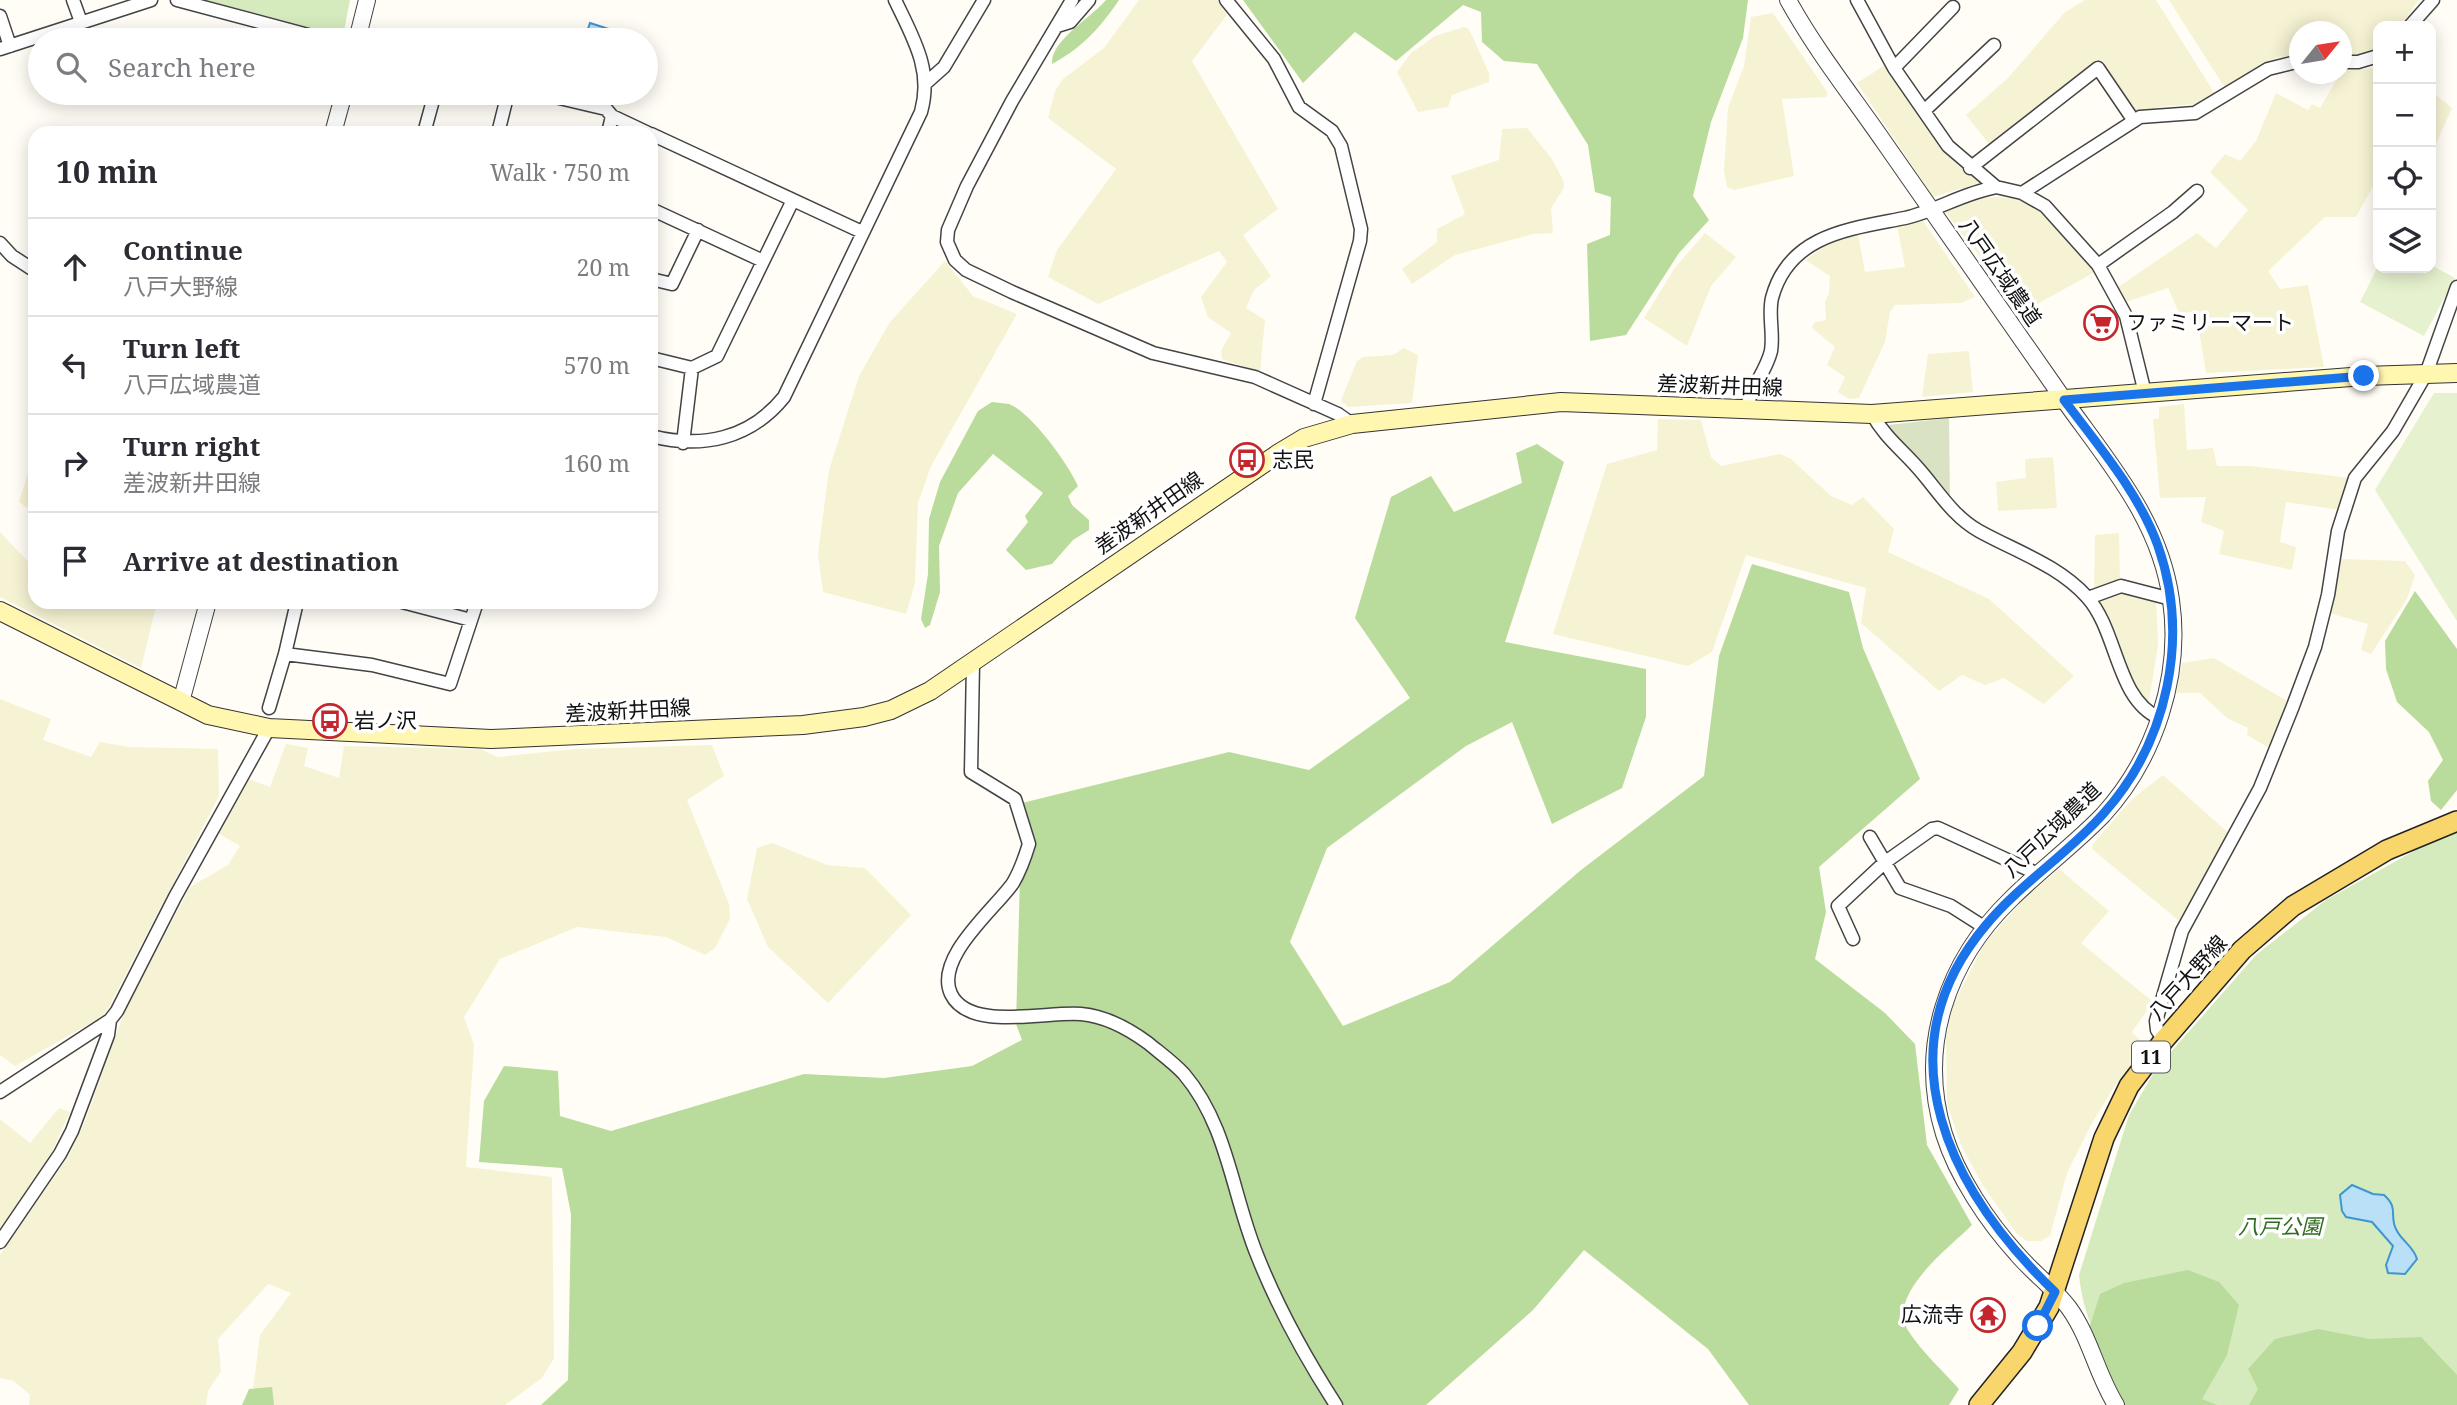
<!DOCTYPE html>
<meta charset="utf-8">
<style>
:root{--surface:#fff;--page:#f7f7f7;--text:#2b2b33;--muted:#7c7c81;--line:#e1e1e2}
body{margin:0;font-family:"Noto Serif","Noto Sans JP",serif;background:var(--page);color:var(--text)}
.controls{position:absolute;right:21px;top:21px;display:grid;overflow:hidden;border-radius:14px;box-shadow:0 4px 18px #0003}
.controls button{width:63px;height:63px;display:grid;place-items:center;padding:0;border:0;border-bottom:2px solid var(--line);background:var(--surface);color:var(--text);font:35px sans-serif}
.compass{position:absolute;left:2289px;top:21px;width:63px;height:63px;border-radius:50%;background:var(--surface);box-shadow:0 4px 18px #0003;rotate:60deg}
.stop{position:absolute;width:21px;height:21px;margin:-16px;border:5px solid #1a73e8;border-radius:50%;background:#fff}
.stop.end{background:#1a73e8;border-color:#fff;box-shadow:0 2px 7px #0008}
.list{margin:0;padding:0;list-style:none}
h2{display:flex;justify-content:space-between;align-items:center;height:91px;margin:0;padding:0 28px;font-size:30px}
h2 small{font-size:23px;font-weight:400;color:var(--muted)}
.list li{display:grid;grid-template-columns:46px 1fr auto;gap:21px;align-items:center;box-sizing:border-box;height:98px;padding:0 28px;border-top:2px solid var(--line)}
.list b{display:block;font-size:26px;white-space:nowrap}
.list p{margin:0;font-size:23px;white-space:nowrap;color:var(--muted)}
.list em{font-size:23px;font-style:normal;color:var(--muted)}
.icon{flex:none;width:38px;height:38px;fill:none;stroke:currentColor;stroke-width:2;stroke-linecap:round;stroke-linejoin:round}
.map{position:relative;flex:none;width:2457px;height:1405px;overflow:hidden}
.search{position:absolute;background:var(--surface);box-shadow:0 4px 18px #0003;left:28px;top:28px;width:630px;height:77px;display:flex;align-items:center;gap:18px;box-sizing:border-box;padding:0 24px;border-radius:38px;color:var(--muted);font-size:26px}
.panel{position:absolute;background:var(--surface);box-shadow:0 4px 18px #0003;left:28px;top:126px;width:630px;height:483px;border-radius:21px}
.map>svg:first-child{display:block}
.farmland{fill:#f6f3d4}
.green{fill:#d5ebbd}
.forest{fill:#b9dc9c}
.cemetery{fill:#d9e3c4}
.pitch{fill:#e6f2cf}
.water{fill:#b9e0f7;stroke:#3f96cf;stroke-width:2}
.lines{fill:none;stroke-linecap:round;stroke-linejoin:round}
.minor-casing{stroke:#444;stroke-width:15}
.tertiary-casing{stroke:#444;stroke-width:18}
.secondary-casing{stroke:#333;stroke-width:20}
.primary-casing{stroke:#222;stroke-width:22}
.minor{stroke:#fff;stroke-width:12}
.tertiary{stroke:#fff;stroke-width:16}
.secondary{stroke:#fff6b0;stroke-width:18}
.primary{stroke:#f9d66b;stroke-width:19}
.route{stroke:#1a73e8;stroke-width:9}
.labels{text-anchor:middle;stroke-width:7;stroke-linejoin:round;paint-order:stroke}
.shield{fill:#fff;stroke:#585858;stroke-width:2}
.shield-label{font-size:19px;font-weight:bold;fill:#111}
.street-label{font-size:21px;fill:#111;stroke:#fff}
.poi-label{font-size:21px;fill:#111;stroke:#fff;text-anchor:start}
.park-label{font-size:21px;font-style:italic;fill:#2f6b1f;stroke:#fff}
</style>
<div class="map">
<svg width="2457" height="1405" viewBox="0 0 2457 1405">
<rect width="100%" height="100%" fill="#fffdf5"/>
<path class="farmland" d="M1139,0H1217L1227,15L1192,61L1278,209L1243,235L1271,276L1254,290L1246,308L1265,320L1260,372L1222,359L1221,351L1231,333L1208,317L1201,297L1227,262L1219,251L1098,304L1048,277L1057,250L1116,169L1048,118L1055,91L1063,79L1104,48Z
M2085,0H2156L2215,94L2199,104L2165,106L2136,114L2098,59L1989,144L1966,115L2008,78L2065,12Z
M2169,0H2419L2400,26H2378V48L2366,54L2342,56V32H2300L2299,55L2278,57L2225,88Z
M1773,13L1828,93L1826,97L1782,99L1794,176L1734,190L1727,187L1724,171L1728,108L1744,66L1751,17Z
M1464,27L1469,29L1489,73V82L1452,95L1448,107L1418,112L1397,72L1411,53L1435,36Z
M1885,65L1945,148L1979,179V183L1933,197L1857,83Z
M2374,68L2378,69V177L2356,217H2325L2268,271L2280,289L2308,285L2324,367L2206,373L2196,312L2179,313L2168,288L2126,302L2117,288L2197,233L2216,248L2248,210L2210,172L2225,154L2240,161L2256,141L2276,93L2308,110L2312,104L2320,108L2342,71Z
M2431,91L2452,108L2431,155Z
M1527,128L1552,159L1564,182V188L1551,208L1553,233L1533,234L1455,255L1412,284L1402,269L1437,242V229L1465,214L1451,176L1499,160L1502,129Z
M1996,197L2020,199L2041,210L2095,272L2023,312L1945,212L1976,198Z
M1921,218L1975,297L1961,303L1895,305L1890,312L1885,342L1859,398L1849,399L1838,392L1845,377L1827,365L1835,347L1812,328L1814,323L1826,320L1825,302L1829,293L1830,276L1805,260L1831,242L1858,234L1865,272L1905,267L1897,226Z
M1705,233L1736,257L1711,286L1687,346L1644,318L1674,269Z
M945,261L973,296L1017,314L931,466L918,503L915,583L906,614L823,592L818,554L829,470L859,376L890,322Z
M1404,348L1418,355L1412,403L1348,407L1341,400L1357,361L1363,357L1393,355Z
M1969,351L1973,392L1922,397L1928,354Z
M2184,404L2187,450L2213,448L2217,466H2250L2351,478L2340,510L2286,502L2280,542L2296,547L2292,570L2219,554L2224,531L2201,522L2206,497L2160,498L2153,419L2159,418V407Z
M1658,419L1701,420L1711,457L1721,466L1780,454L1791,459L1831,496L1852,505L1863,497L1894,529L1888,552L1989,599L2074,676L2044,704L2004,678L1985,685L1962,675L1939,691L1861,623L1866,588L1746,555L1712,652L1688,666L1553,634L1607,464L1657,450Z
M35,451V513L19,502Z
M2053,457L2057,508L1998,511L1996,482L2026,478L2025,459Z
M0,532L35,569V602H65L70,607L76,602H157L141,668L0,597Z
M2119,533L2120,581L2094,590L2095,535Z
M2340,559L2405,561L2415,575L2407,599L2371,654L2361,650L2368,624L2329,613Z
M2125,590L2156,601L2158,645L2148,707L2133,686L2121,649L2097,600Z
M2214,658L2289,702L2271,749L2247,735L2248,728L2227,718L2200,693H2176L2182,663Z
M0,699L51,719L43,740L91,757L100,742L129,747L218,749L219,796L106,1012L93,1022L15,1066L0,1055Z
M286,744L308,748L304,766L339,778L344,746L481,749L497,757L575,749L712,745L724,776L687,800L729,904L730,919L715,948L705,955L666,937L577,927L500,959L464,1017L474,1045L466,1167L552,1177L554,1358L542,1378L505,1405H251L260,1335L291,1293L268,1284L218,1339L221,1371L208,1391L206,1405H29L30,1395L14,1381L0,1378V1255L68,1157L84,1124L124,1013L190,887L228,865L240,846L218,833L249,779L270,787Z
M2163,775L2231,835L2183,920H2178L2092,849L2093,844L2131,800Z
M772,843L827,865L865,868L911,915L828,1003L768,947L747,899L757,848Z
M2059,869L2109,911L2081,943L2153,1002L2132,1032L2147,1047L2114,1087L2092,1123L2067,1173L2050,1236L2041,1241H2027L2017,1234L1982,1184L1960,1143L1947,1103L1946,1038L1953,1005L1984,944L2029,894Z
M59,1108L70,1112L48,1160L0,1232V1119L30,1143Z"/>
<path class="green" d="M205,0H350L343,36Z
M2457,833V1405H2130C2108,1367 2083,1320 2079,1275L2129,1115L2156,1069L2256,955L2326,900L2423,846Z"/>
<path class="forest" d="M1106,0H1119C1100,28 1082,48 1052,64C1050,41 1091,18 1106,0Z
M1243,0H1748L1743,38L1711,122L1693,196L1709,220L1679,253L1626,335L1590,341L1587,244L1610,235L1611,197L1595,192L1588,145L1537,64L1504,61L1482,42L1481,12L1463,5L1396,61L1355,32L1303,83Z
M992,402C997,403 1004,403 1009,404C1031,412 1069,465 1078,486L1068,496L1072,505L1089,520V530L1073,540L1052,564L1026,570L1006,550L1028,522L1025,516L1043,493L993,454L958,493L939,546L940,592L930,625L925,628L921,619L928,574L929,519L940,482L978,411Z
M1537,444L1564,462L1505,642L1646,669V717L1622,788L1552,824L1512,722L1466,746L1327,848L1290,942L1343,1026L1450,982L1581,870L1704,776L1719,656L1752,564L1849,592L1863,648L1920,779L1819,867L1826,912L1815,959L1885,1013L1915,1044L1927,1145L1972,1225C1949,1248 1884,1296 1909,1332C1923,1353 1943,1371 1959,1389L1949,1405H1749L1708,1349L1584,1250L1533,1310L1426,1405H541L568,1380L571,1214L562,1168L479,1162L484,1101L504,1066L558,1071L560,1116L611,1131L804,1074L884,1078L972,1066L1022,1040L1016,1024L1022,803L1229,752L1309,770L1410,698L1355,618L1391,497L1431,476L1454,512L1522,483L1516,453Z
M2415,591L2457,649V790L2441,810L2431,801L2428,781L2443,760L2429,732L2397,702L2386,669L2385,641Z
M2188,1270L2219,1282L2239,1305L2227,1355L2202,1399L2217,1405H2125L2088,1332L2100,1294L2124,1283Z
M2318,1329L2370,1339L2421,1337L2457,1375V1405H2249L2258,1389L2248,1369L2275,1339Z
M272,1387L274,1405H242L249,1389Z"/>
<path class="cemetery" d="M1949,418L1950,501L1888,432V425Z"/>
<path class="pitch" d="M2431,265L2455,278L2424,336L2360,302L2378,266Z
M2434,393H2457V621L2375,490Z"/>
<path class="water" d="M590,23L618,32L616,40H584Z
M2352,1185L2373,1194L2384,1195C2400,1209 2388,1216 2397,1231C2403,1242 2413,1246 2417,1259L2405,1274L2388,1273L2386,1265L2393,1246L2372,1222L2346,1217L2342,1211L2340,1195Z"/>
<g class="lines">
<g class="minor-casing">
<path id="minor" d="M73,0L81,22
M177,0L327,40
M1072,0L1012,101L967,186L948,230L947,242L955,260L966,270L1012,292L1153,353L1255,377L1338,414L1352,424
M1226,0L1274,59L1299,107L1332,131L1341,146L1361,229L1360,241L1314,404
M1857,0L1894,68L1948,146L1996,187L2022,193L2045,206L2098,265L2126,316L2145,393
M0,16L10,46
M1057,26L1070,22L1089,0
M2410,26L2433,0
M0,49L151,0
M2342,62H2358L2378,56
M1894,68L1953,7
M926,83L944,67L984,0
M538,93L606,109L612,116L648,133
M1924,111L1994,45
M424,133L435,93
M498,133L508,93
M608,133L612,116
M651,134L862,232
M1970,168L2098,68L2134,121
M2022,193L2140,117L2195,113L2268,69L2300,61
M651,209L763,261
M0,243L12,256L35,271
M2098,265L2173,212L2197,191
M651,279L672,284L698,230
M651,358L692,368L717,356L793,200
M1746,410C1750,388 1766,372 1771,351C1774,333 1768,315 1772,298C1789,234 1851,229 1905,218C1936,211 1963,193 1996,187
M1872,414C1884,436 1901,449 1917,467C1937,489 1952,516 1979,531C2017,552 2058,565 2087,597C2118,631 2116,699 2159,718
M651,436C702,449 750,439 784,397L921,112C933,70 913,38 895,0
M683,443L692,368
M2088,598L2121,586L2171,599
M402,602L471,620
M285,654L297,602
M973,663L971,772L1015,799L1029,844C1025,857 1020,871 1013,883C995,909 934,958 951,994C969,1032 1047,1011 1081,1014C1104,1016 1129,1029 1148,1043C1160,1053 1174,1063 1184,1074C1228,1126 1232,1194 1257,1255C1278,1308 1305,1357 1336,1405
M269,708L285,654L372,665L450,684L477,602
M1870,837L1900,888L1951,906L1984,927
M1853,939L1838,906L1884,863L1932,829L1938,828L2038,874
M2164,1040L2157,1030L2156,1021L2182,931L2260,788L2293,706L2315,647L2328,595L2338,531L2355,478L2393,431L2426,374L2457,287
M0,1092L110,1020L117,1011L175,897L269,728
M0,1242L60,1154L72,1131L108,1035L110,1020"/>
</g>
<g class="tertiary-casing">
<path id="tertiary" d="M1788,0C1816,51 1853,97 1886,145C1944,229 2003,313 2062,397C2107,461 2160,519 2171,600C2182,676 2155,758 2103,815C2074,845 2040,870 2011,899C1947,961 1917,1047 1944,1134C1957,1176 1988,1222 2017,1254C2033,1273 2054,1288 2069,1308C2090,1337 2097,1375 2116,1405
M357,40L367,0
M333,133L344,93
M181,702L208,602"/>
</g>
<g class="secondary-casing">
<path id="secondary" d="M0,611L208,715L269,728L491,739L803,725L864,717L891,710L930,691L1279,453L1304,438L1352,424L1561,402L1872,414L2364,376L2457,373"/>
</g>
<g class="primary-casing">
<path id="primary" d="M1979,1405L2022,1352L2049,1307L2104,1138L2129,1086L2164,1040L2242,950L2293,906L2387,850L2457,821"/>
</g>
<use href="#minor" class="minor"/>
<use href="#tertiary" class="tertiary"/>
<use href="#secondary" class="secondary"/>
<use href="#primary" class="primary"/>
</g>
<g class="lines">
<path class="route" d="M2038,1326L2055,1292C1952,1193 1878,1053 1986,925C2021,883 2068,854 2104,813C2168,741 2190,637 2158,546C2139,493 2098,445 2064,400L2364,376"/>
</g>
<defs>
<g id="supermarket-ring" transform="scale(1.75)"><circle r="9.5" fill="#fff" stroke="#c4262e" stroke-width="1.5"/><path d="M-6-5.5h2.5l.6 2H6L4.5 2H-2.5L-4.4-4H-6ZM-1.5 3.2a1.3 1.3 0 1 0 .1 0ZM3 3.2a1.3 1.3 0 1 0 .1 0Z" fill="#c4262e"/></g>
<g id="bus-ring" transform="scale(1.75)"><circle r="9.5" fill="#fff" stroke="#c4262e" stroke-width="1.5"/><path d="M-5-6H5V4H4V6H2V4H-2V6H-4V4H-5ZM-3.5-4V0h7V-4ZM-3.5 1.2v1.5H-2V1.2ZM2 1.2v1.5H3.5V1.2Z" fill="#c4262e"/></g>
<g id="temple-ring" transform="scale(1.75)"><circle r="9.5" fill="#fff" stroke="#c4262e" stroke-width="1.5"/><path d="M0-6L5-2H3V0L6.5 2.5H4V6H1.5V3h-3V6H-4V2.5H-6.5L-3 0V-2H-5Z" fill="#c4262e"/></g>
</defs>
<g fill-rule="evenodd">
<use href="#supermarket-ring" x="2101" y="323"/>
<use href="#bus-ring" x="1247" y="460"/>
<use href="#bus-ring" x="330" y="721"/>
<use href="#temple-ring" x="1988" y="1315"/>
</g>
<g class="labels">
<rect class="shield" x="2132" y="1041.5" width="38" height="31" rx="5"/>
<g class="shield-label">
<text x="2151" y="1064">11</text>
</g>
<g class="street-label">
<text transform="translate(2000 272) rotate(55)" y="7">八戸広域農道</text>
<text transform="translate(1720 386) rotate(2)" y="7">差波新井田線</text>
<text transform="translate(1149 513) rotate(-35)" y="7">差波新井田線</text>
<text transform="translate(628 711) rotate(-3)" y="7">差波新井田線</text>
<text transform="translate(2052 830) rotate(-44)" y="7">八戸広域農道</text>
<text transform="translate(2188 978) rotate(-48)" y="7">八戸大野線</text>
</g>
<g class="poi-label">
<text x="2126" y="330">ファミリーマート</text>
<text x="1272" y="467">志民</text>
<text x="354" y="728">岩ノ沢</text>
<text x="1964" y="1322" text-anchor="end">広流寺</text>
</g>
<g class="park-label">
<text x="2280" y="1234">八戸公園</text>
</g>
</g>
</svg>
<div class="controls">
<button>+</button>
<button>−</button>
<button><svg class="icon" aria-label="locate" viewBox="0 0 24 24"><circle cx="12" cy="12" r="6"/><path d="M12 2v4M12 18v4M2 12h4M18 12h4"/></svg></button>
<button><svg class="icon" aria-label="layers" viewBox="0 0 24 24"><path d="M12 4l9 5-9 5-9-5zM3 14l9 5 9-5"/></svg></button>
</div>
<svg class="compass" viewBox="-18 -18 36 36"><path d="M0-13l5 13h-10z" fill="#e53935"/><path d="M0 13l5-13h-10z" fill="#7c7c81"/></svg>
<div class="stop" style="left:2038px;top:1326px"></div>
<div class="stop end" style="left:2364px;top:376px"></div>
<div class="search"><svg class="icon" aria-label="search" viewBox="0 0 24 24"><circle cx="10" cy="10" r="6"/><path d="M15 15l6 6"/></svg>Search here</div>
<section class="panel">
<h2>10 min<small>Walk · 750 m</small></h2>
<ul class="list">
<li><svg class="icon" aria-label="ahead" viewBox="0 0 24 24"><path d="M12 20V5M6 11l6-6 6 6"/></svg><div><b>Continue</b><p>八戸大野線</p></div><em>20 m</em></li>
<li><svg class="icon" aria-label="left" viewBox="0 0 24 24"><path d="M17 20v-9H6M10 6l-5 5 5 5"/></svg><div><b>Turn left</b><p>八戸広域農道</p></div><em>570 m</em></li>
<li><svg class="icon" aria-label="right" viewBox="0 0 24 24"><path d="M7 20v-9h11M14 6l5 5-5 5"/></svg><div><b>Turn right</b><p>差波新井田線</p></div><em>160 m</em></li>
<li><svg class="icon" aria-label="arrive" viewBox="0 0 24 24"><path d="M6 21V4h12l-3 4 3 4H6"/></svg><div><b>Arrive at destination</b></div></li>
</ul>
</section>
</div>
